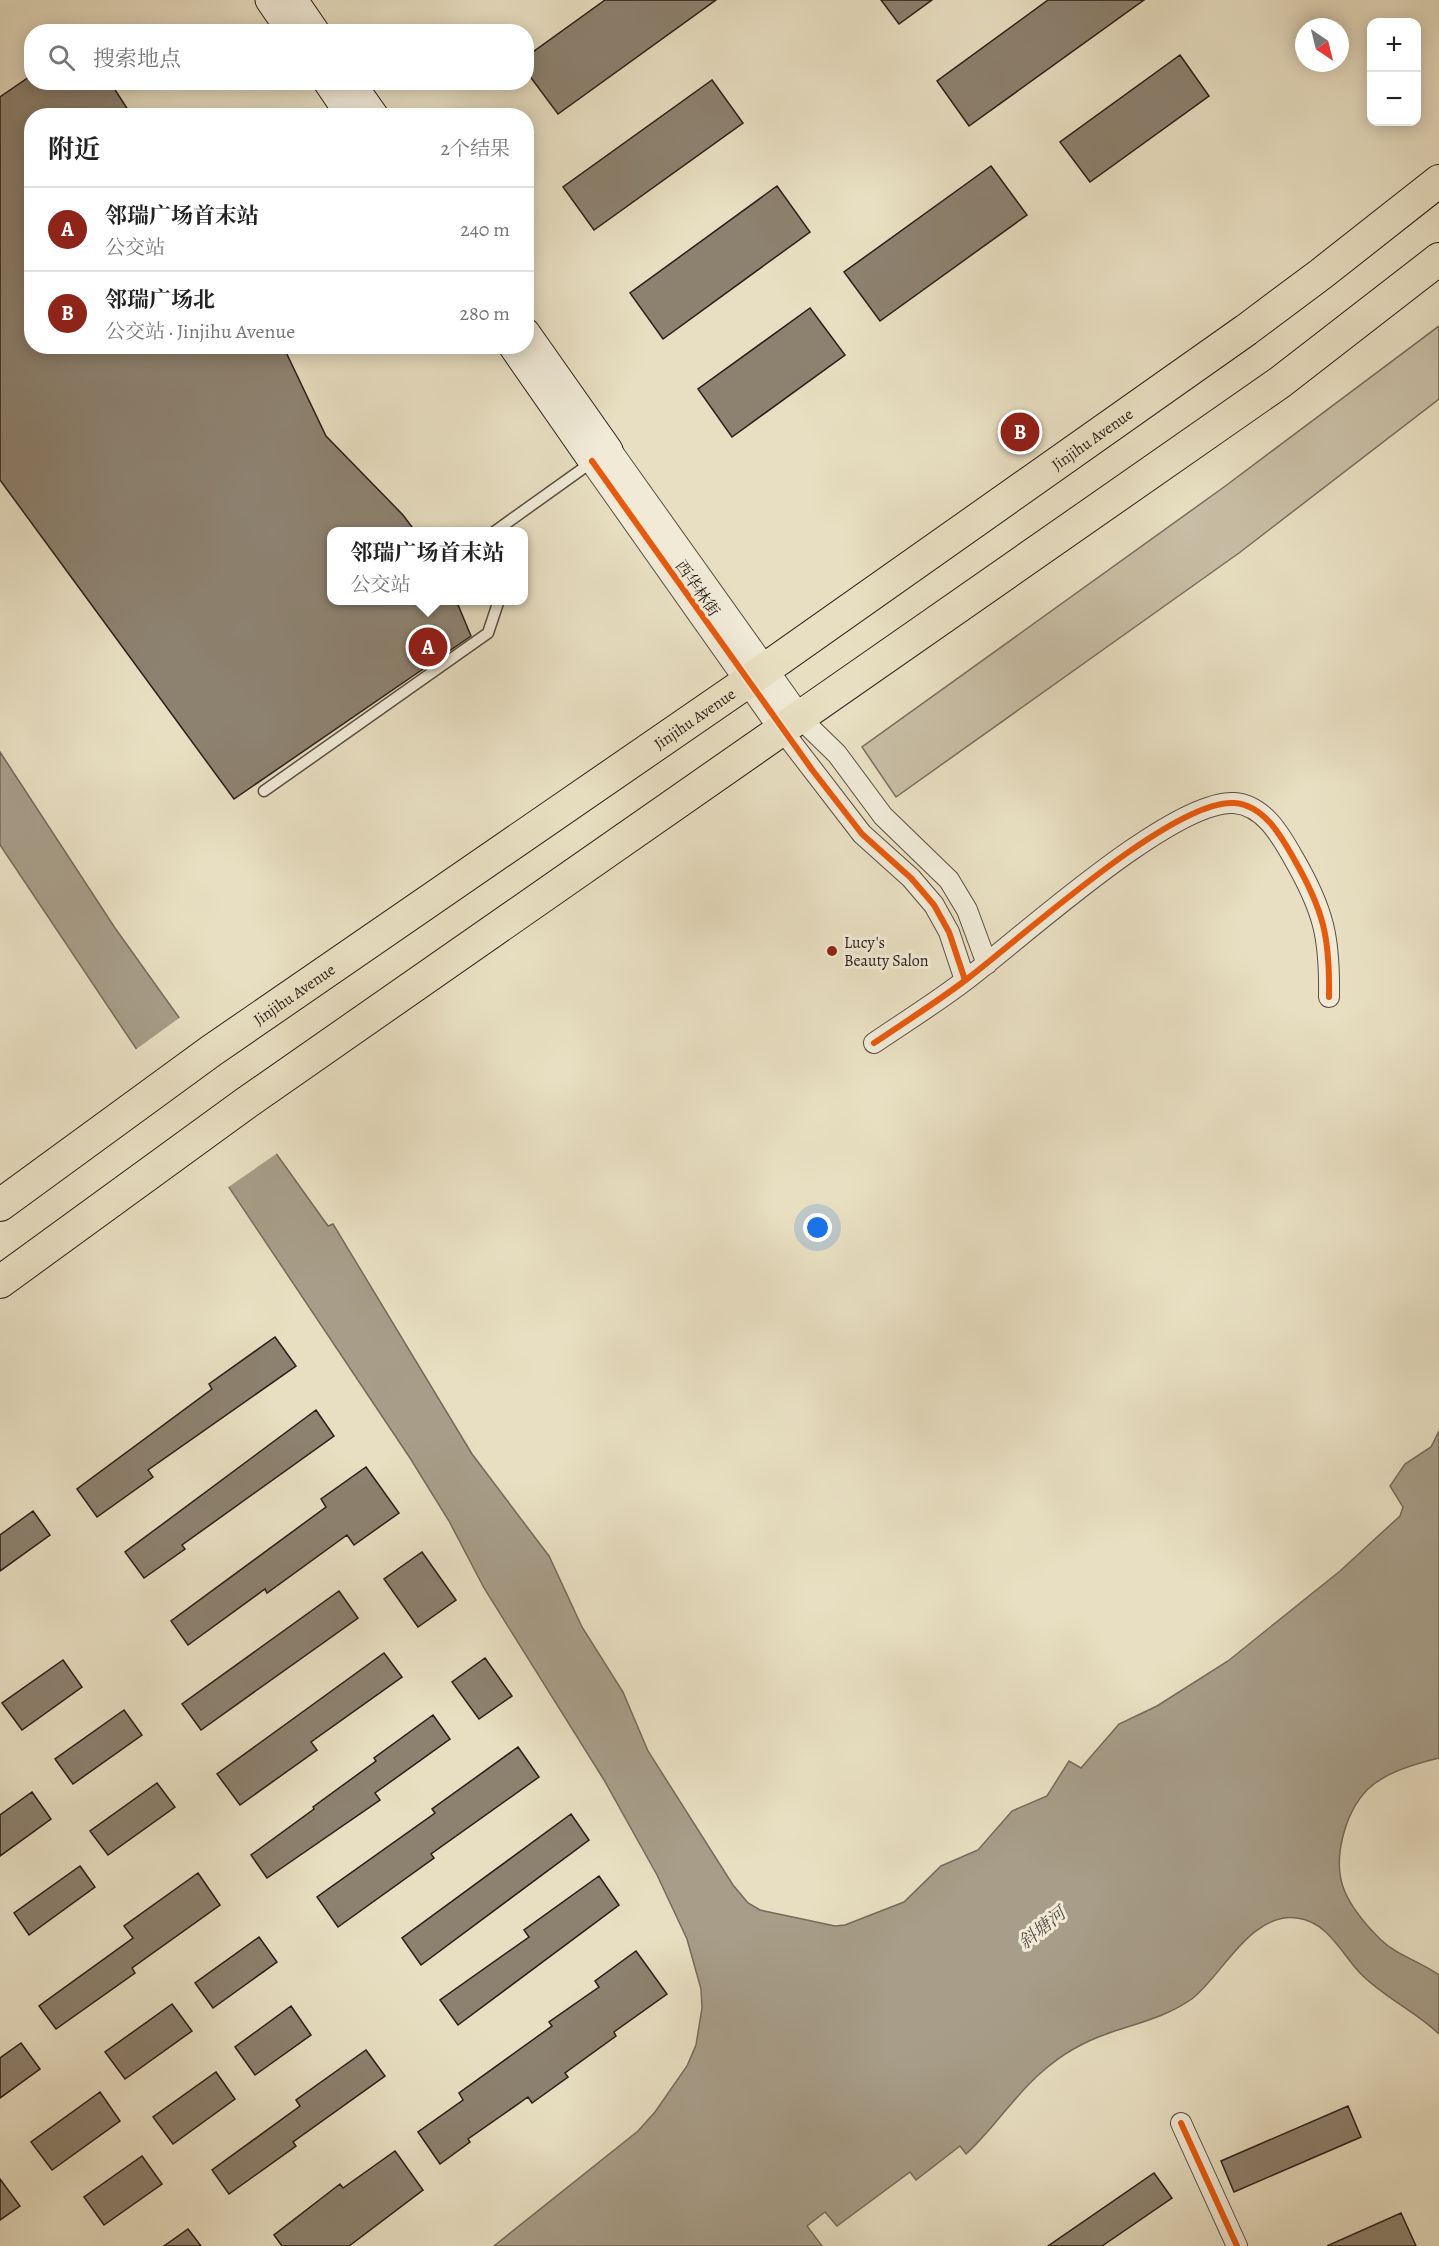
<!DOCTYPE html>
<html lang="zh">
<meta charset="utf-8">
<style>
:root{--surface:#fff;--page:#f6f6f6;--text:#222;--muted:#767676;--line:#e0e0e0;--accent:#8f2418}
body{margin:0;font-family:Alegreya,"Noto Serif SC",serif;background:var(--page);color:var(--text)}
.controls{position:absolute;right:18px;top:18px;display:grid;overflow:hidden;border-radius:12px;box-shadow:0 3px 15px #0003}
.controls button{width:54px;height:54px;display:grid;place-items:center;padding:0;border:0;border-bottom:2px solid var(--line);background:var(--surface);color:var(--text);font:30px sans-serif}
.compass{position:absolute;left:1295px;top:18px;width:54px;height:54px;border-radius:50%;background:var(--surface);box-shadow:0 3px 15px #0003;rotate:145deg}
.you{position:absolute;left:818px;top:1228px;width:21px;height:21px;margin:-15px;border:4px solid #fff;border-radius:50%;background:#1a73e8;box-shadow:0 0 0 9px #1a73e833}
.badge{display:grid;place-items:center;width:39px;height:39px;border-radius:50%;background:var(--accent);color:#fff;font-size:20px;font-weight:700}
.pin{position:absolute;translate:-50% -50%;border:3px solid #fff;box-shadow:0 2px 6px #0006}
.popup{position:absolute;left:327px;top:527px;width:201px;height:78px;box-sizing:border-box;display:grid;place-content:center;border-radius:12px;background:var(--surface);filter:drop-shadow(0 2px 4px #0005);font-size:20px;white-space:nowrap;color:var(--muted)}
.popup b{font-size:22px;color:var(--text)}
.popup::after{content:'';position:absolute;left:50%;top:100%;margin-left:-12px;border:12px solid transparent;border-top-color:var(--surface)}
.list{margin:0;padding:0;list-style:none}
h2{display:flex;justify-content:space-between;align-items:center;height:78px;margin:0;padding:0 24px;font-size:26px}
h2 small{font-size:20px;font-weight:400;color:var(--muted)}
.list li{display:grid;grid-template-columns:39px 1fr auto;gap:18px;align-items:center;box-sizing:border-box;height:84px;padding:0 24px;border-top:2px solid var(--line)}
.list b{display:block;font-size:22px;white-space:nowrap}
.list p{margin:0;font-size:20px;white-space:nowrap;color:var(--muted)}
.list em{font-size:20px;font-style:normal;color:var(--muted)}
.icon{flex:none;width:33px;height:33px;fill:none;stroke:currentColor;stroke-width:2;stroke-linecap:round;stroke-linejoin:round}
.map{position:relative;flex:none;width:1439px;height:2246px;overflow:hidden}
.search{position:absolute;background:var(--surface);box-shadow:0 3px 15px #0003;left:24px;top:24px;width:510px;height:66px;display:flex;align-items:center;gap:15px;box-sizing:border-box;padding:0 21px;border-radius:24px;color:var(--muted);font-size:22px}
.panel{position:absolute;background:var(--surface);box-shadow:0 3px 15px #0003;left:24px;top:108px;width:510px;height:246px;border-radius:24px}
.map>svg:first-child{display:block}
.green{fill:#c8bea5;stroke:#796e5e;stroke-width:1.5}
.water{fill:#a79d88;stroke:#756a5b;stroke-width:1.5}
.pier{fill:#e8dfc2}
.building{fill:#8d8270;stroke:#2a1e18;stroke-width:1.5}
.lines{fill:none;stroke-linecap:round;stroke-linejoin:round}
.service-casing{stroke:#5a4e42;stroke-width:13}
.minor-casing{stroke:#5a4e42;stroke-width:22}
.tertiary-casing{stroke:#5a4e42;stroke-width:26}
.secondary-casing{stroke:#2a1e18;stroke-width:29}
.primary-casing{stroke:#2a1e18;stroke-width:34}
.service{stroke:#f0ead7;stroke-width:10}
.minor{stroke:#f0ead7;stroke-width:20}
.tertiary{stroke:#f0ead7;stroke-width:24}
.secondary{stroke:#f0ead7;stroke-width:27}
.primary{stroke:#e8dfc2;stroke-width:32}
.cycleway-casing{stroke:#f0ead7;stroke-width:10}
.cycleway{stroke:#e8590c;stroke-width:6}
.poi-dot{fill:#8f2418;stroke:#f0ead7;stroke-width:2}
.labels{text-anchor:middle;stroke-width:6;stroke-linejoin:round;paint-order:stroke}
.street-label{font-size:16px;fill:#2a1e18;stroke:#f0ead7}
.poi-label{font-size:16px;fill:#2a1e18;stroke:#f0ead7;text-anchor:start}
.water-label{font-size:18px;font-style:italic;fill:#564a3f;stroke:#f0ead7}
</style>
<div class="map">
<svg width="1439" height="2246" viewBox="0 0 1439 2246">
<rect width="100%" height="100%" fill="#e8dfc2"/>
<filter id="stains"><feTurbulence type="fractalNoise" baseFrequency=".00333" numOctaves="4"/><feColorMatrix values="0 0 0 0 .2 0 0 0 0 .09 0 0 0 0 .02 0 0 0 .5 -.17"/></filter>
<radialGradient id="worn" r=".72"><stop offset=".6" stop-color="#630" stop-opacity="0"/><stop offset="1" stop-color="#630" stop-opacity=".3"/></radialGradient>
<path class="green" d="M1439,326V399L1239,553L896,797L862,747L1224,487Z"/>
<path class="water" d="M0,752L115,928L328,1226L333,1224L472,1454L549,1556L582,1627L623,1692L648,1751L733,1885L748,1903L760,1910L835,1926L845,1925L904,1902L941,1866L978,1850L1012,1811L1047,1796L1069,1761L1081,1768L1119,1724L1157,1706L1228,1661L1340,1571L1400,1516L1403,1507L1390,1486L1405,1464L1431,1447L1439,1431V1758C1415,1764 1386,1772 1368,1789C1345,1812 1331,1861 1345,1892C1352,1908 1368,1927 1380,1939C1396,1955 1421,1962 1439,1975V2034C1415,2011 1383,1997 1360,1973C1341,1953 1328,1922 1297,1918C1251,1912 1223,1974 1193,1998C1169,2016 1138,2023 1109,2033C1086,2041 1062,2054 1043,2071C1014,2095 994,2129 966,2154L960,2146L916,2180L910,2172L837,2226L825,2212L807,2226L822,2246H494L638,2131L655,2112L687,2066L696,2045L702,2008L701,1989L687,1939L657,1875L604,1780L484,1588L449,1521L410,1458L0,845Z"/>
<path class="pier" d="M182,1016L279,1152L227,1188L135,1050Z"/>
<path class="building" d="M605,0H716L558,114L526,71V57Z
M881,0H932L899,24Z
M1048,0H1144L969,126L937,81Z
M1180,55L1209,96L1090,182L1060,142Z
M32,75V82H110L132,116H32V346H283L326,436L403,515L415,531H332V600H456L471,636L234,799L0,480V97Z
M712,80L743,123L594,230L563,187Z
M991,166L1027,215L880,321L844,272Z
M777,186L810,232L663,339L630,293Z
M810,308L845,355L732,437L698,389Z
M275,1337L296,1366L148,1470L153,1477L97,1517L77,1489L212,1389L209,1384Z
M316,1410L334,1436L182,1545L185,1549L144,1578L125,1552Z
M366,1467L399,1513L354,1545L347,1535L267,1593L265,1589L188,1645L171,1621L326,1507L321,1499Z
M33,1511L50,1535L0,1571V1535Z
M422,1552L456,1600L418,1627L384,1579Z
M339,1591L358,1618L201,1730L182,1704Z
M384,1653L402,1677L311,1742L317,1750L240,1805L217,1774Z
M485,1658L512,1696L479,1719L452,1682Z
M63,1660L82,1687L22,1730L2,1703Z
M124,1710L142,1735L73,1784L55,1759Z
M433,1715L450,1739L375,1793L380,1800L267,1878L251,1855L314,1809L313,1807L376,1761L374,1758Z
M518,1747L539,1777L431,1854L434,1858L338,1927L317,1897L435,1813L432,1809Z
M157,1783L175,1807L108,1855L90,1831Z
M32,1792L51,1819L0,1856V1815Z
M571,1814L589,1840L421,1965L402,1938Z
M80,1866L95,1887L29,1935L14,1913Z
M198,1873L220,1905L132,1968L135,1973L56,2029L39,2006L133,1938L124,1926Z
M599,1876L619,1905L458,2025L440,2000L529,1937L524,1930Z
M259,1937L277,1962L213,2008L195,1983Z
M636,1951L667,1994L614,2032L616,2036L565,2073L568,2077L532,2103L528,2097L468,2139L470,2142L440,2164L418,2132L463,2100L459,2093L552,2026L549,2022L599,1987L595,1981Z
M172,2004L192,2031L125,2079L105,2052Z
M291,2006L311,2035L255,2075L235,2047Z
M21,2043L40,2069L0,2098V2058Z
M366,2050L385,2076L293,2142L296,2146L229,2194L212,2170L300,2106L296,2100Z
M216,2072L235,2099L173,2144L153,2117Z
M100,2092L120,2121L52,2170L31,2142Z
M1348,2106L1361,2137L1234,2192L1221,2161Z
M395,2151L423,2190L349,2246H282L274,2235L340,2184L343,2188Z
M142,2156L162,2184L104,2225L84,2197Z
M1154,2173L1172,2198L1102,2246H1048Z
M0,2179L20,2206L0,2220Z
M1401,2213L1416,2246H1327Z
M188,2229L201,2246H164Z"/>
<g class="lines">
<g class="service-casing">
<path id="service" d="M494,532L592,462
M264,791L488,633L499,600"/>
</g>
<g class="minor-casing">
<path id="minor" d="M800,718L837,754L883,816L949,880L967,910L987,964
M782,730L862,834L911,878L934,905L949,932L965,980
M874,1043C905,1022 937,1002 967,979C1020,939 1173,799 1234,803C1264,805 1281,836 1294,859C1324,911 1330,938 1329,997
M1181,2123L1237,2246"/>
</g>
<g class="tertiary-casing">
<path id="tertiary" d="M609,450L800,718
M592,461L782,730"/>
</g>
<g class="secondary-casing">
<path id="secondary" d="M269,0L291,32
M294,0L316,32
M327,82L350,116
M351,82L375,116
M526,332L609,450
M512,346L592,461"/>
</g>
<g class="primary-casing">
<g id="primary">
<path id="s1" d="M0,1205L211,1051L747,682L1246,330L1321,274L1439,181"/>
<path d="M0,1282L246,1103L1279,383L1439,259"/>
</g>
</g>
<use href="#service" class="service"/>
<use href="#minor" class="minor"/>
<use href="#tertiary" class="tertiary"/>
<use href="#secondary" class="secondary"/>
<use href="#primary" class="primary"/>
<g class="cycleway-casing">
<path id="cycleway" d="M592,461L813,771L862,834L911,878L934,905L949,932L965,980
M874,1043C905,1022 937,1002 967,979C1020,939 1173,799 1234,803C1264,805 1281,836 1294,859C1324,911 1330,938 1329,997
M1181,2123L1237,2246"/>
</g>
<use href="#cycleway" class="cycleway"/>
</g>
<circle class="poi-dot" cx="832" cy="951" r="6"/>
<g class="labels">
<g class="street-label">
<text dy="6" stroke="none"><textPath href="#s1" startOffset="1334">Jinjihu Avenue</textPath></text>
<text transform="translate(698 588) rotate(55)" y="6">西华林街</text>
<text dy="6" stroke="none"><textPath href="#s1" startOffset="848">Jinjihu Avenue</textPath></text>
<text dy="6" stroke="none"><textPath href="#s1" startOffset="362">Jinjihu Avenue</textPath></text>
</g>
<g class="poi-label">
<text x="844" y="948">Lucy's<tspan x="844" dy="18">Beauty Salon</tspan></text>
</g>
<g class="water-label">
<text transform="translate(1042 1928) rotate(-39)" y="6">斜塘河</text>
</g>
</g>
<rect width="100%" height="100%" filter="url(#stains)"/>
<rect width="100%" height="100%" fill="url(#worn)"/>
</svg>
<div class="controls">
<button>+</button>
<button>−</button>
</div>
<svg class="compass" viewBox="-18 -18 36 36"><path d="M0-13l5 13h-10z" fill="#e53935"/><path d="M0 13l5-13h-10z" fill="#767676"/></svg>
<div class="you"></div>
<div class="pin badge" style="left:428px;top:647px">A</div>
<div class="popup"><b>邻瑞广场首末站</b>公交站</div>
<div class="pin badge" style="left:1020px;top:432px">B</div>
<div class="search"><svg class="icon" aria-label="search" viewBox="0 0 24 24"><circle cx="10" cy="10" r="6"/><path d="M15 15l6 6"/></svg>搜索地点</div>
<section class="panel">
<h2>附近<small>2个结果</small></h2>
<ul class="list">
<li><span class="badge">A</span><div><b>邻瑞广场首末站</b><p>公交站</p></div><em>240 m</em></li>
<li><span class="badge">B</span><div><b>邻瑞广场北</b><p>公交站 · Jinjihu Avenue</p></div><em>280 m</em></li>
</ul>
</section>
</div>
